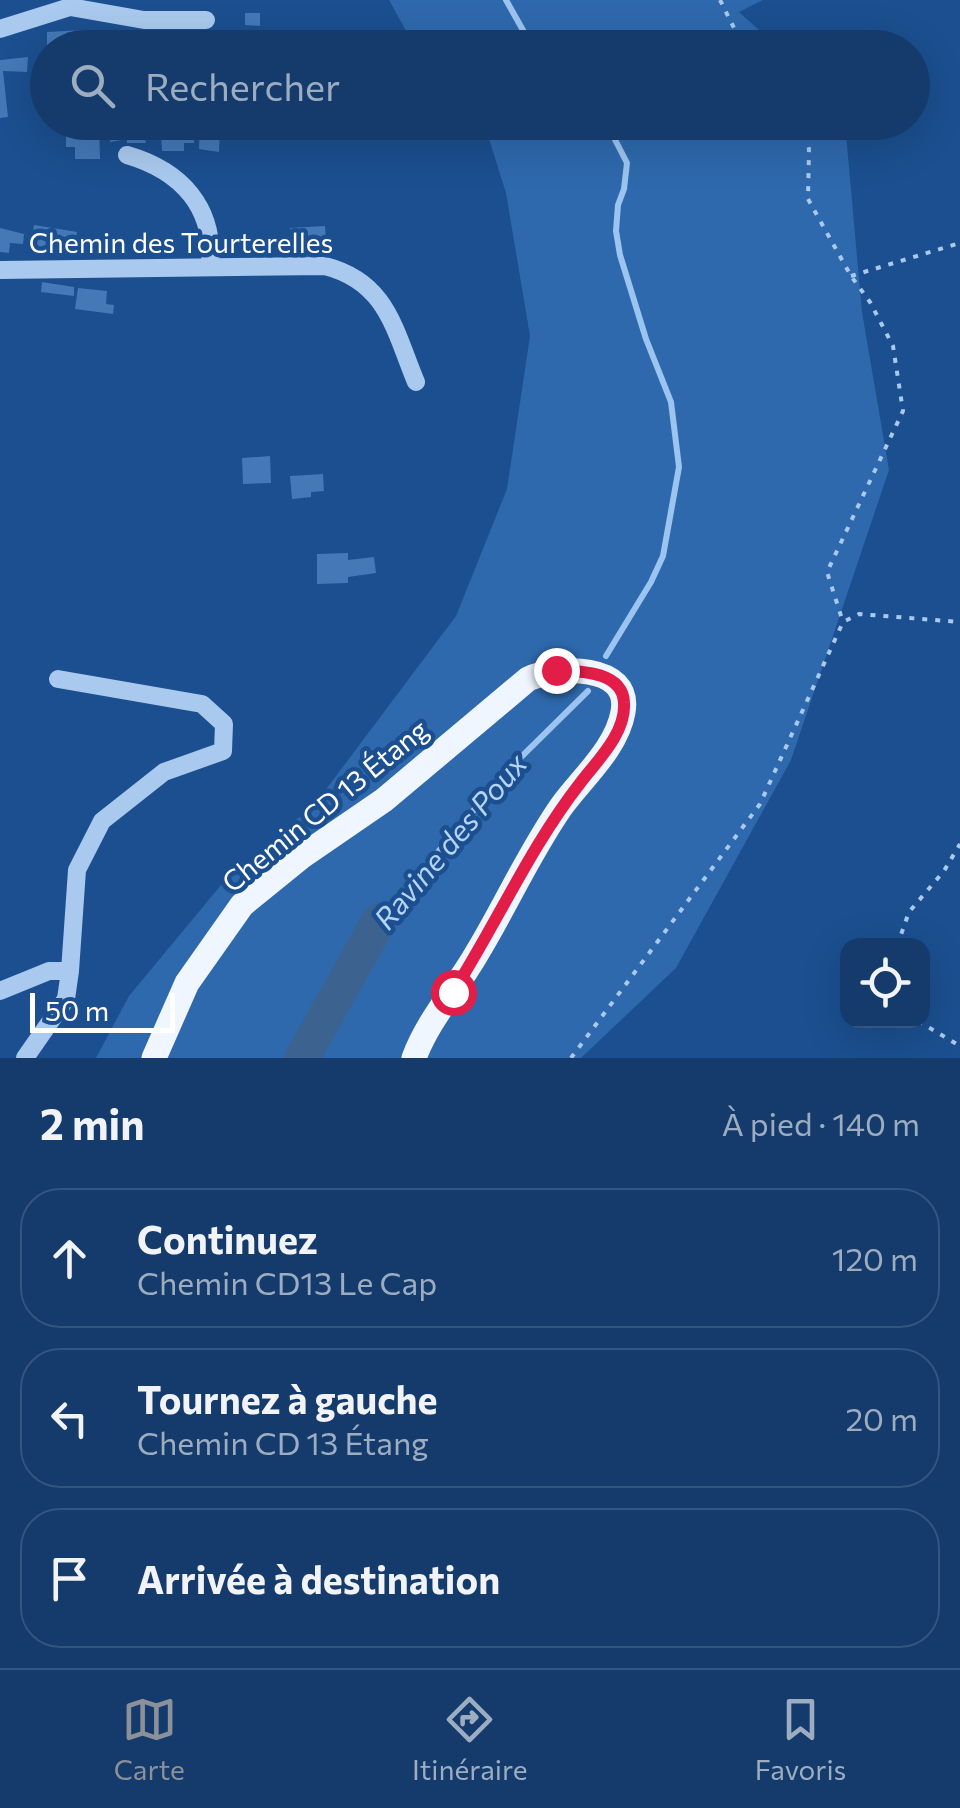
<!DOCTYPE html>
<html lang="fr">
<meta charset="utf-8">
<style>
:root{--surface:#143b6b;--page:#214673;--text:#f1f3f6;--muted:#9dadc1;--line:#33557e;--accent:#8c9099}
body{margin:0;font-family:Commissioner,sans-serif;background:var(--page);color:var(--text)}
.controls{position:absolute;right:30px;bottom:30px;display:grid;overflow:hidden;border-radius:20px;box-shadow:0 10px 40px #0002}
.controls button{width:90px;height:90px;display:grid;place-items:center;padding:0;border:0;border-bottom:2px solid var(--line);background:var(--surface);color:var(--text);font:50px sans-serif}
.scale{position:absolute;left:30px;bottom:25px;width:145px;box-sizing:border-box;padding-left:10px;border:5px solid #fff;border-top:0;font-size:28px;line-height:35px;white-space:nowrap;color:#fff;-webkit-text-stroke:8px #1b4f8f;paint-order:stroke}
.stop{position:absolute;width:30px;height:30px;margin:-22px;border:8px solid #e11d48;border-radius:50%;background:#fff}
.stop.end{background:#e11d48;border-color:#fff;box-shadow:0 2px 10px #0008}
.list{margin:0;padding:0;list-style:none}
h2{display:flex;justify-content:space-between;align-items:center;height:130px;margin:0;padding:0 40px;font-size:42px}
h2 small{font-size:32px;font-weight:400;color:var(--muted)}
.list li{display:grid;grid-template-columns:65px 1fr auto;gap:30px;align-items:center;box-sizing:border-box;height:140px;margin:0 20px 20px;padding:0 20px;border:2px solid var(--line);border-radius:40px}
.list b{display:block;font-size:38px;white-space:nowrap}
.list p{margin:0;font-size:32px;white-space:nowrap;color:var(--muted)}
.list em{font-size:32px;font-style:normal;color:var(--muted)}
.icon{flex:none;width:55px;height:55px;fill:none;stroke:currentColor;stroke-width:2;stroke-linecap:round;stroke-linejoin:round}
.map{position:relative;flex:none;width:960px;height:1058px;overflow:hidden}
.search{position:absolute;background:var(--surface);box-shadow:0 10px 40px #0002;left:30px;right:30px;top:30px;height:110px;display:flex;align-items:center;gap:25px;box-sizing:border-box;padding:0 35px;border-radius:55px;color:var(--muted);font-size:38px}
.sheet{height:610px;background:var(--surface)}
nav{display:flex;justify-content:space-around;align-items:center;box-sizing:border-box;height:140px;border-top:2px solid var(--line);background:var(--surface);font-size:28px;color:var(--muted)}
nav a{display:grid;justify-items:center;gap:5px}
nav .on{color:var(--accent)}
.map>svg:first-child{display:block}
.green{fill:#2e69ad}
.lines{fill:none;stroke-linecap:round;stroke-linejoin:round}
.stream{stroke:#9cc4f0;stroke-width:6}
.river{stroke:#3c6290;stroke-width:35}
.building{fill:#4478b7}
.path{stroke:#a9c9ee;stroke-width:4;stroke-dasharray:5 8;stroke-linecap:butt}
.minor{stroke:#a9c9ee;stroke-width:18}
.major{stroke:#f0f6ff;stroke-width:25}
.route{stroke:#e11d48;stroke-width:12}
.labels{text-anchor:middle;stroke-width:9;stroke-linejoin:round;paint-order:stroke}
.street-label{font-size:28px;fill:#fff;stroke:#1b4f8f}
.water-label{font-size:30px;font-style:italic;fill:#b5d3f5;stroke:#1b4f8f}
</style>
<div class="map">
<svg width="960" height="1058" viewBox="0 0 960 1058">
<rect width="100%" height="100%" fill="#1b4f8f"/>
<path class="green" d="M389,0H763L739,12L778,47H415Z
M484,123H845L862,312L889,470L791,760L676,968L581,1058H96L129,996L226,879L315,804L456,616L507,489L530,336L506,193Z"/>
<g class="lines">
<path class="stream" d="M506,0L533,48
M606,122L627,163L624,189L618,205L616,231L620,255L646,339L671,402L679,467L663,556L651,582L606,656
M379,921L509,769L588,691"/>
<path class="river" d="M302,1058L379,921"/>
</g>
<path class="building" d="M245,13H260V26L245,25Z
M84,30L85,48H47V32Z
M28,57L27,72L3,71L8,117L0,118V60Z
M116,123L141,127L146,143H127V139L110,142V128H116Z
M194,123V143H184V151H162L161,134L147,135V125Z
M200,124L220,127L219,152L199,149Z
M66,126H99L100,159H75V147H66Z
M34,225L77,232L73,253L31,247Z
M325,226L327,256L292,257L290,228Z
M0,228L24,234L23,244L10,243L9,253L0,252Z
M42,282L74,287V296L41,292Z
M78,288L107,291L106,304L114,305L113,314L75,309Z
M270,456L271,483L243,484L242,458Z
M323,474L324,491L311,492V497L292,499L290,476Z
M348,553V560L374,557L376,573L348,577V583L317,584V554Z"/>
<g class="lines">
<path class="path" d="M720,0L744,48
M802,122L809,149L808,199L851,276L870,302L893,346L903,411L827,572L843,622
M851,276L960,243
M897,946L909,912L944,871L960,844
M918,1021L960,1046
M571,1058L760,804L843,622L859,614L960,622"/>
<path class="minor" d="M0,29L70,7L144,20H206
M127,155C182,171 215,208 210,266
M0,270L325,266C387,282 394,329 416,382
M58,679L202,704L224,724L223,751L164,772L102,821L77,870L70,971
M0,991L49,971H70L66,999L25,1058"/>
<path class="major" d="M154,1058L187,983L242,905L301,857L384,800L528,679C556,666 632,663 623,712C617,748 582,778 561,807C529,853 506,905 477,953C457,988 428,1020 414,1058"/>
</g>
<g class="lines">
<path class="route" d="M453,992C497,923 530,847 581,782C597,761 626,733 624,703C623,671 579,671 556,670"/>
</g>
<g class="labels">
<g class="street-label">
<text x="181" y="253">Chemin des Tourterelles</text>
<text transform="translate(325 806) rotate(-39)" y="10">Chemin CD 13 Étang</text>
</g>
<g class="water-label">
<text transform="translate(451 842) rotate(-50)" y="10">Ravine des Poux</text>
</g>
</g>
</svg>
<div class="controls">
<button><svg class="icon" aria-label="locate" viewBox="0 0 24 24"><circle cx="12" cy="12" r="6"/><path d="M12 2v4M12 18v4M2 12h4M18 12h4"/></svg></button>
</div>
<div class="scale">50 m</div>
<div class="stop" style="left:453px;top:992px"></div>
<div class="stop end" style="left:556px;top:670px"></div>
<div class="search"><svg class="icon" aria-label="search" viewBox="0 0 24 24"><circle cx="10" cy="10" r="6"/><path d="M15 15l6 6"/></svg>Rechercher</div>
</div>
<section class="sheet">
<h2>2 min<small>À pied · 140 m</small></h2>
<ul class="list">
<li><svg class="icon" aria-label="ahead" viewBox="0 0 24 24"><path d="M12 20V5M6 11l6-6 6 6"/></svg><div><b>Continuez</b><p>Chemin CD13 Le Cap</p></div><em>120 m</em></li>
<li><svg class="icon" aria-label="left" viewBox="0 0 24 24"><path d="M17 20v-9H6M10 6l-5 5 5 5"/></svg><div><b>Tournez à gauche</b><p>Chemin CD 13 Étang</p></div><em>20 m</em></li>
<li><svg class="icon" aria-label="arrive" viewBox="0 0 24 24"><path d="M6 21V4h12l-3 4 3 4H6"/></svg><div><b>Arrivée à destination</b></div></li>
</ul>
</section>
<nav>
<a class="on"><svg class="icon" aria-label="map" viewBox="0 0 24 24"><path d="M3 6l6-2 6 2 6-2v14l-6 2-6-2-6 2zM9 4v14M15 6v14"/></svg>Carte</a>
<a><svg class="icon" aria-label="directions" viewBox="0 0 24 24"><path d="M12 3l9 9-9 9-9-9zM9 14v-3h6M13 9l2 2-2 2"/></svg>Itinéraire</a>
<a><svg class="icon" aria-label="saved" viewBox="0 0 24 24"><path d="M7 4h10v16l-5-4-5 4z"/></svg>Favoris</a>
</nav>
